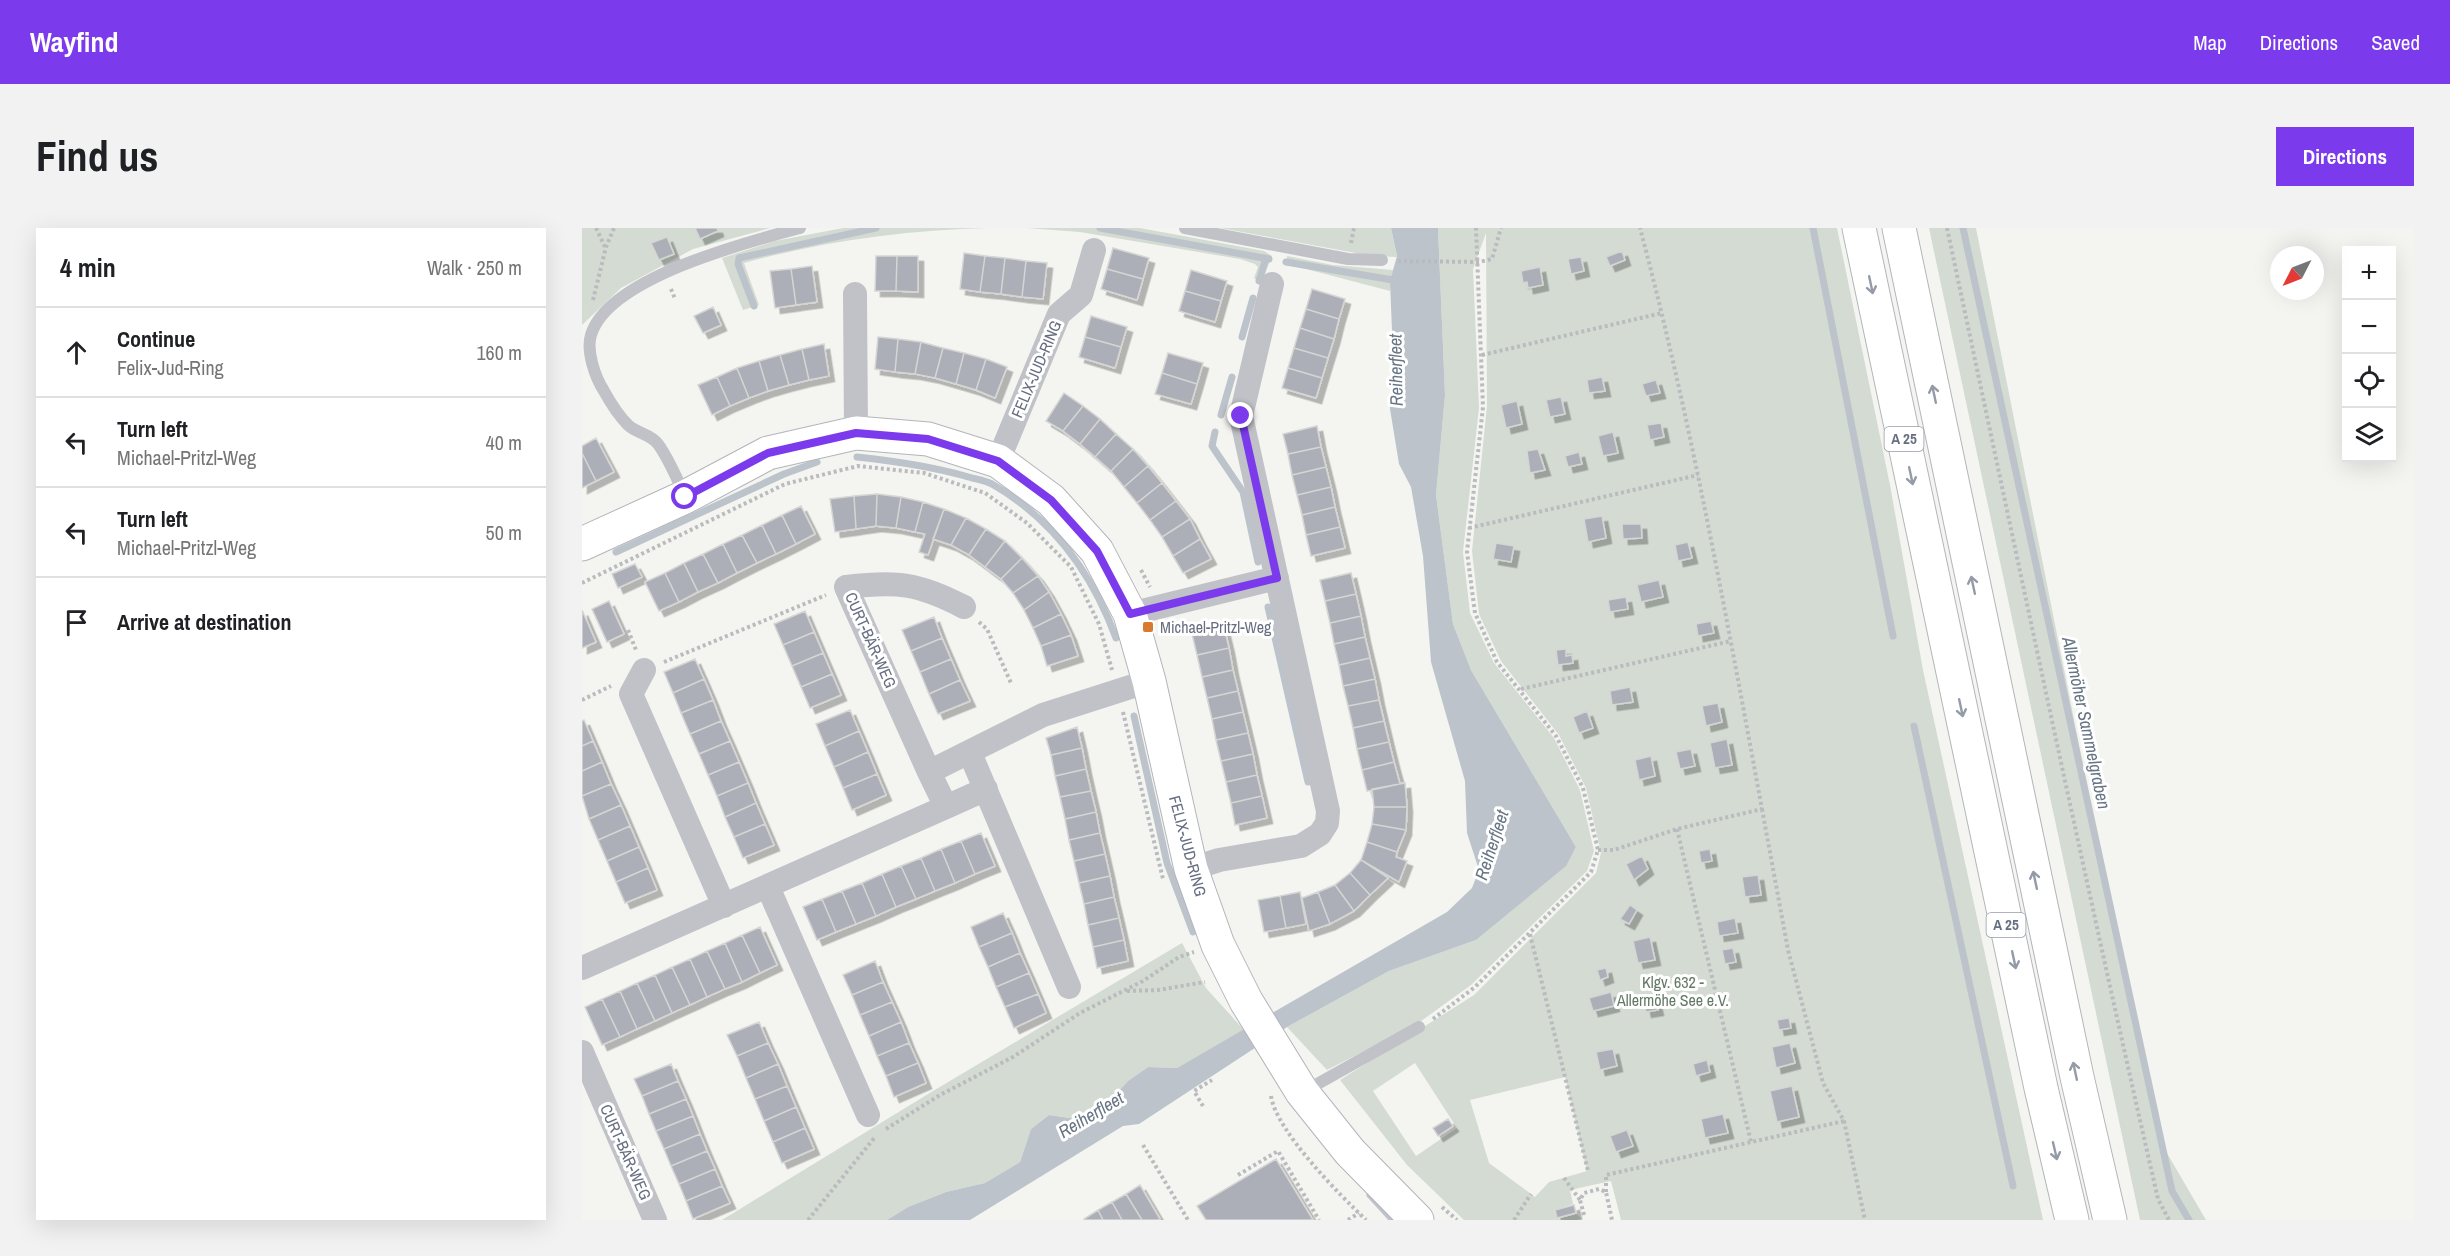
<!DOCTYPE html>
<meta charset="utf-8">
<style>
:root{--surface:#fff;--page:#f2f2f2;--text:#202124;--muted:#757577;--line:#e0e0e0;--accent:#7c3aed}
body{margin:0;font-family:"Archivo Narrow",sans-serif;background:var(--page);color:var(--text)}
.controls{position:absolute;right:18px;top:18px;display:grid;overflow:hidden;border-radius:0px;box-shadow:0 6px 24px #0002}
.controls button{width:54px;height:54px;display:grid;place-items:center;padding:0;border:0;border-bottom:2px solid var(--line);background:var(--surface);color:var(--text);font:30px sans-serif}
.compass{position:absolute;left:1688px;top:18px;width:54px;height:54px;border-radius:50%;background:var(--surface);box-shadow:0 6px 24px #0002;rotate:228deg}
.stop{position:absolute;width:18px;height:18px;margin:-14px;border:4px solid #7c3aed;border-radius:50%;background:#fff}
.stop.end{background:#7c3aed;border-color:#fff;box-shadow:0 2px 6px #0008}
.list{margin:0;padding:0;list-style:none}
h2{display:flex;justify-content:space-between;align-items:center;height:78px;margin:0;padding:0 24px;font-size:26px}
h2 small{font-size:20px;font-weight:400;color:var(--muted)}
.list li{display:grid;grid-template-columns:39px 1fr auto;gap:18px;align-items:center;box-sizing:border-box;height:90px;padding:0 24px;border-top:2px solid var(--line)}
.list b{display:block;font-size:22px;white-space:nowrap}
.list p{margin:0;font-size:20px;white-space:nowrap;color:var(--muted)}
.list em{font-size:20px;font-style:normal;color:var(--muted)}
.icon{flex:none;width:33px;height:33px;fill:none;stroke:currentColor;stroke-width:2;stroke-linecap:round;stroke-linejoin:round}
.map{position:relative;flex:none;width:1832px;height:992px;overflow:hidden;border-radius:0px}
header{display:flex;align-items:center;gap:36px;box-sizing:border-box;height:84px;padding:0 30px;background:var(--accent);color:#fff}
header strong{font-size:28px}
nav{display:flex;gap:33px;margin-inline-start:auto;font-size:21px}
.intro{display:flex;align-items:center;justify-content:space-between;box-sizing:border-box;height:144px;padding:0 36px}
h1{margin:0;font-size:42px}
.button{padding:15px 27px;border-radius:0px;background:var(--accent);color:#fff;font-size:21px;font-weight:700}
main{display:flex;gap:36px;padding:0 36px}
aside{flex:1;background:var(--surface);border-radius:0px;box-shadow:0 6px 24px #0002}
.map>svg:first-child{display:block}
.green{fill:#d4dbd3;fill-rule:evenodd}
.water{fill:#bdc3ca}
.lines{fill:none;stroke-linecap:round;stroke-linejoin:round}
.stream{stroke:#bdc3ca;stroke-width:7}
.building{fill:#acafb7;stroke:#d5d6d4;stroke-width:1.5;filter:url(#shadow)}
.secondary-casing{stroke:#b3b5bb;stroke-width:35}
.highway-casing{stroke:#b3b5b9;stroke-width:35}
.path{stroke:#babbbe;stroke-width:4;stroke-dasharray:3 3;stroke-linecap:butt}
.lane{stroke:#c0c2c7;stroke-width:12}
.street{stroke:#c0c2c7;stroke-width:24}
.secondary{stroke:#fff;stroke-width:33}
.highway{stroke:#fff;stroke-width:33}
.oneway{stroke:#949aa6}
.route{stroke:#7c3aed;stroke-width:8}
.poi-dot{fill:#d67b30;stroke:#fff;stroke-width:2}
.labels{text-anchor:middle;stroke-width:6;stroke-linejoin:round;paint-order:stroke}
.shield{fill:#fff;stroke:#949aa6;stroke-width:1.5}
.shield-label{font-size:15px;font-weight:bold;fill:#666e80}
.street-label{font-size:16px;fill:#666e80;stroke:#fff}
.poi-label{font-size:16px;fill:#666e80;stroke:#fff;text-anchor:start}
.park-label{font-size:16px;fill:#647864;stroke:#fff}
.water-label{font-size:18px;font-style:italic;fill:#677584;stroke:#fff}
</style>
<header>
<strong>Wayfind</strong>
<nav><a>Map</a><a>Directions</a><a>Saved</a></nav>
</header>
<div class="intro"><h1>Find us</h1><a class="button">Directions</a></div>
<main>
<aside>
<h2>4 min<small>Walk · 250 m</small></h2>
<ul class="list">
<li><svg class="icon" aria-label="ahead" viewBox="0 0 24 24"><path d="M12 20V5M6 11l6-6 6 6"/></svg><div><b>Continue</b><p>Felix-Jud-Ring</p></div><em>160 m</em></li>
<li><svg class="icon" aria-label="left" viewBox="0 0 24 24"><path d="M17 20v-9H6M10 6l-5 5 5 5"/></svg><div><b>Turn left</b><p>Michael-Pritzl-Weg</p></div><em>40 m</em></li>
<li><svg class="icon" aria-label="left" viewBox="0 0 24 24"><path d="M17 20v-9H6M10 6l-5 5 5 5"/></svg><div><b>Turn left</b><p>Michael-Pritzl-Weg</p></div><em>50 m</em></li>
<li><svg class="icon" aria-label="arrive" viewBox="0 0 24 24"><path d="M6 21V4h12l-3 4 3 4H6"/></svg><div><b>Arrive at destination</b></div></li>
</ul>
</aside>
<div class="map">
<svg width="1832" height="992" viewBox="0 0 1832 992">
<defs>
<filter id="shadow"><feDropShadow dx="5.5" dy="5.5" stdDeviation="0" flood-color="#0004"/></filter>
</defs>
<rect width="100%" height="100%" fill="#f4f5f1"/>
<path class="green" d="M0,0H188L111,21L39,60L0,97Z
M261,0H406C324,2 242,13 162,35L177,77L161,82L140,30L193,13Z
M445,0H558L682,23L690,28L679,56L672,50L676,39L673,36L658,31L498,4Z
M638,0H809L815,29L790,28Z
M856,0H1255L1308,257L1341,442L1461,992H1039L1029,953L988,962L991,976L972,982L975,991L994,986L1001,992H882L825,937L758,852L892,767L1014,645L1019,625L1004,560L977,507L919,433L897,386L890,323L905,178L904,5L891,41L897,180L881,324L888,385L912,435L972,510L998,562L1012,623L1005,643L889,757L835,796L745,842L705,799L807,743L894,712L983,638L994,619L889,442L871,396L854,267L863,167ZM833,835L875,900L834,928L791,863ZM983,849L1005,943L967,954L953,969L907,935L888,872Z
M1347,0H1394L1575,908L1624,992H1558Z
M705,28L751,37L811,42L808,63L705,36Z
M600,715L624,760L662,802L595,840L566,839L546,853L523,878L501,892L467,887L449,901L438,934L403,955L364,964L326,979L305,992H140L351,863Z"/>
<path class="water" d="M809,0H856L863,167L854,267L871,396L889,442L994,619L984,638L894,712L807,743L705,799L557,896L541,898L388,992H305L326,979L364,964L403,955L438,934L449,901L467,887L501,892L523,878L546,853L566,839L595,840L865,684L890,660L897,642L885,605L883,553L849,434L841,328L829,259L817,236L808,181L810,103L808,53L815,28Z"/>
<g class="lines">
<path class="stream" d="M518,0L687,31
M1231,0L1311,408
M1381,0L1590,963L1607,992
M704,34L817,53
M677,53L684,30
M172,78L156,36L157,30L294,0
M660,109L671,70
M639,187L650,149
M633,204L630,218L661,264L676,334
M275,229C313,233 347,238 383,248C392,251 402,252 410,256C471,291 510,345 534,410
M34,324L202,246L235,234
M686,379L726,554
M552,488L585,635L611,704
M1332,498L1431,958
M788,967L811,992"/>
</g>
<path class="building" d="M113,0H135L136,3L118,11Z
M85,9L92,26L77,32L69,15Z
M531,20L567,30L561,51L525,41Z
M1040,23L1043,32L1028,38L1024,29Z
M382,25L403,28L398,64L378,61Z
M294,28H315L314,63H293Z
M315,28H336V64L314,63Z
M403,28L423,30L419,66L398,64Z
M999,29L1002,43L989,46L986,31Z
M423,30L444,33L440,69L419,66Z
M444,33L465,35L461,71L440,69Z
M230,38L235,74L214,77L209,41Z
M958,39L961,57L946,60L945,54L941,55L939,43Z
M209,41L214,77L193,80L188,43Z
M525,41L561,51L555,72L519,61Z
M609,42L645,53L639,73L603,63Z
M730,61L763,71L757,91L724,81Z
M603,63L639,73L633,94L597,83Z
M131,79L139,97L121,105L112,88Z
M724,81L757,91L752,111L718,100Z
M509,88L545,99L539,119L503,109Z
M718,100L752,111L746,130L712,120Z
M296,109L316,111L313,144L293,141Z
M503,109L539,119L533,140L497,129Z
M316,111L339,114L333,146L313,144Z
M339,114L361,120L353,150L333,146Z
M242,116L247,148L227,152L220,121Z
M361,120L382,125L374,156L353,150Z
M712,120L746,130L740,150L706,140Z
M220,121L227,152L207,157L198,127Z
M382,125L404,131L394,162L374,156Z
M586,125L621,135L615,156L580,145Z
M198,127L207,157L186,163L177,133Z
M404,131L425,139L413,170L394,162Z
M177,133L186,163L167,170L155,140Z
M155,140L167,170L148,178L135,149Z
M706,140L740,150L734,170L700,160Z
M580,145L615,156L609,176L573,166Z
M135,149L148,178L130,187L116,157Z
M1020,149L1023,163L1007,165L1005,152Z
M1074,152L1078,165L1064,168L1060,156Z
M482,165L501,178L481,203L464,193Z
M979,169L983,186L968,189L964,172Z
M935,173L940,196L924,200L919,177Z
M501,178L518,191L498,216L481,203Z
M518,191L534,206L513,229L498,216Z
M1079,195L1082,209L1068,212L1065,197Z
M735,198L739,219L706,226L701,206Z
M1031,204L1036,225L1021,228L1016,208Z
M534,206L551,221L529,243L513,229Z
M14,210L32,244L14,253L0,225V218Z
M739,219L744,239L710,247L706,226Z
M551,221L566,238L542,259L529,243Z
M956,221L963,242L948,245L945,223Z
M997,224L1000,236L986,239L983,228Z
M0,225L14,253L0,260Z
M566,238L580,255L555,275L542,259Z
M744,239L749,259L715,267L710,247Z
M580,255L594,273L568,292L555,275Z
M749,259L753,279L720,287L715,267Z
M295,266L319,269L314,300L294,298Z
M295,266L294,298L274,301L272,268Z
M272,268L274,301L253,304L248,271Z
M319,269L341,274L333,304L314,300Z
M594,273L608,291L580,309L568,292Z
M341,274L362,281L346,327L337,324L343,306L333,304Z
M219,278L233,306L214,316L200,287Z
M753,279L758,299L724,307L720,287Z
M362,281L384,290L369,317L351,311Z
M200,287L214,316L194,326L180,297Z
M1020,288L1024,310L1006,314L1002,291Z
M384,290L404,301L387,327L369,317Z
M608,291L618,311L591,328L580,309Z
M1040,296H1059L1060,310L1041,311Z
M180,297L194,326L175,335L160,307Z
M758,299L763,320L729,328L724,307Z
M404,301L423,313L403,339L387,327Z
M160,307L175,335L155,345L141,316Z
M618,311L629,331L601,345L591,328Z
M423,313L440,330L419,351L403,339Z
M1106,314L1110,330L1096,333L1093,317Z
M914,315L932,318L929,334L911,331Z
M141,316L155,345L136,355L121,326Z
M121,326L136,355L116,364L102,335Z
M440,330L456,348L431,365L419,351Z
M102,335L116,364L97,374L83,345Z
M53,336L60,349L36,360L30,346Z
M83,345L97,374L77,383L63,354Z
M769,345L774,366L743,373L738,352Z
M456,348L467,364L442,382L431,365Z
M1077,352L1081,369L1059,374L1055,357Z
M467,364L479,386L451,400L442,382Z
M774,366L779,388L748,395L743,373Z
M1044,369L1046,381L1028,384L1026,372Z
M27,373L42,406L25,414L10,381Z
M0,382L14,414L0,420Z
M223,383L232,404L201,417L192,396Z
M479,386L489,407L459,418L451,400Z
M779,388L783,409L752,416L748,395Z
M352,389L360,410L329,423L320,402Z
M1129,393L1132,405L1116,408L1114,396Z
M642,399L647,420L615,427L610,406Z
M232,404L241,425L210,438L201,417Z
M489,407L496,428L465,438L459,418Z
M783,409L788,430L757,437L752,416Z
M360,410L369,431L338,444L329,423Z
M647,420L651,442L620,449L615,427Z
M984,421V428L990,427L991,435L976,437L974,422Z
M241,425L250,446L219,459L210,438Z
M788,430L793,451L761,458L757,437Z
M113,431L122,451L91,465L82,444Z
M369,431L378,452L347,466L338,444Z
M651,442L656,463L625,470L620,449Z
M250,446L259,467L228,480L219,459Z
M122,451L131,472L99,485L91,465Z
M793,451L797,472L766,478L761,458Z
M378,452L388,473L356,486L347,466Z
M1048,459L1051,474L1030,477L1028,463Z
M656,463L661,484L630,491L625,470Z
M131,472L139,493L108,506L99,485Z
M797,472L802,493L771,500L766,478Z
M1136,475L1140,494L1124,498L1120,478Z
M268,482L277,503L243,518L234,496Z
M1005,483L1011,500L997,505L991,489Z
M661,484L666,505L634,512L630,491Z
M2,492L11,513L0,518V493Z
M139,493L148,513L117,526L108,506Z
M802,493L807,514L775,521L771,500Z
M495,499L500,520L469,527L464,510Z
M277,503L286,524L252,539L243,518Z
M666,505L671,526L639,533L634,512Z
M1145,511L1150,537L1133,540L1128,515Z
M11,513L20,534L0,543V518Z
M148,513L157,534L126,547L117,526Z
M807,514L812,534L780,542L775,521Z
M500,520L504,541L473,548L469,527Z
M1109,521L1113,538L1098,541L1094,524Z
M286,524L295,546L261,560L252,539Z
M671,526L675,547L644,554L639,533Z
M1069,528L1073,548L1057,552L1053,532Z
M20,534L29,556L0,568V543Z
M157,534L166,555L135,568L126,547Z
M812,534L818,556L785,563L780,542Z
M504,541L509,563L478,569L473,548Z
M295,546L304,567L270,582L261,560Z
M675,547L680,568L649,575L644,554Z
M166,555L174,575L143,589L135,568Z
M823,555L825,579H792L790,561Z
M29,556L39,577L7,591L0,568Z
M509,563L514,584L483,591L478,569Z
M680,568L685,590L653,597L649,575Z
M174,575L183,596L152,609L143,589Z
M39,577L48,598L16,612L7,591Z
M792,579H825L824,602L790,596Z
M514,584L518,605L487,612L483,591Z
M183,596L192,617L161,630L152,609Z
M790,596L824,602L815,624L785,614Z
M48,598L57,619L25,633L16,612Z
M399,605L413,638L393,646L379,613Z
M518,605L523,626L492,633L487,612Z
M379,613L393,646L373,655L359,621Z
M785,614L815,624L814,629L825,633L817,654L779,632Z
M57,619L66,640L34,654L25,633Z
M359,621L373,655L353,663L339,630Z
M1128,621L1130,633L1119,635L1117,623Z
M523,626L528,648L497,655L492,633Z
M1060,628L1066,641L1052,652L1044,636Z
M339,630L353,663L334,671L319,638Z
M779,632L806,650L788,667L768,645Z
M319,638L334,671L314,679L300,646Z
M66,640L75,662L43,675L34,654Z
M768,645L788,667L772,683L753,657Z
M300,646L314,679L294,688L280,655Z
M1176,647L1179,667L1163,669L1160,649Z
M528,648L532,669L502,676L497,655Z
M280,655L294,688L274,696L260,663Z
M753,657L772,683L748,696L736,664Z
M260,663L274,696L254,704L240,671Z
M718,664L724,696L704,700L698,668Z
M736,664L748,696L727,703L720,670Z
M698,668L704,700L682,704L676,672Z
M532,669L537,690L506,697L502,676Z
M240,671L254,704L235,712L221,679Z
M1048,677L1055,682L1047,696L1038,691Z
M421,685L430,705L397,719L389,699Z
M537,690L542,712L511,719L506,697Z
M1153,690L1156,705L1137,708L1135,694Z
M178,699L195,737L178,745L160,707Z
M430,705L438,725L406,739L397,719Z
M160,707L178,745L160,754L143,715Z
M1068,709L1073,732L1056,735L1051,713Z
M542,712L546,733L515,740L511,719Z
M143,715L160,754L143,761L125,723Z
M1151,720L1154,734L1143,736L1140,722Z
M125,723L143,761L125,769L108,731Z
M438,725L447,745L414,759L406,739Z
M108,731L125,769L108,777L90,739Z
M293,733L301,754L270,767L261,747Z
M90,739L108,777L90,785L73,747Z
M1024,740L1026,749L1018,752L1015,742Z
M447,745L456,766L423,779L414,759Z
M73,747L90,785L73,793L55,755Z
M301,754L310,774L278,787L270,767Z
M55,755L73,793L55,801L38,763Z
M38,763L55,801L38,809L20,771Z
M1029,764L1032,778L1011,783L1007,770Z
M456,766L464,785L432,800L423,779Z
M1073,770L1076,782L1064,784L1062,773Z
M20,771L38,809L20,817L3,779Z
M310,774L319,794L287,808L278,787Z
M1207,790L1209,800L1197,802L1195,792Z
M177,794L186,815L155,828L145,807Z
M319,794L327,815L295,828L287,808Z
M186,815L196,836L164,850L155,828Z
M327,815L336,835L304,848L295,828Z
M1208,815L1213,835L1194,840L1190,819Z
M1031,821L1035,838L1018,842L1014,824Z
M1125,832L1128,844L1114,848L1111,836Z
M336,835L344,855L312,869L304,848Z
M89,836L96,853L60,868L52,851Z
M196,836L205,858L173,871L164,850Z
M96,853L104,871L67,886L60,868Z
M205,858L214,879L182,893L173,871Z
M1210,858L1217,889L1195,894L1188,863Z
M104,871L111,888L74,903L67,886Z
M214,879L223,900L191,914L182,893Z
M1141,886L1146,905L1123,910L1119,891Z
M111,888L118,906L82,921L74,903Z
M866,891L871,898L856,908L851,900Z
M223,900L232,921L200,935L191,914Z
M1045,902L1051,918L1034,924L1028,908Z
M118,906L125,923L89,938L82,921Z
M125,923L133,941L97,956L89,938Z
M694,931L731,992H624L615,978Z
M133,941L140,958L104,973L97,956Z
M558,957L578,991L576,992H560L544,966Z
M140,958L148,975L111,991L104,973Z
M544,966L560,992H540L530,974Z
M530,974L540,992H521L516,982Z
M992,977L994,985L975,990L973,982Z
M516,982L521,992H502V991Z"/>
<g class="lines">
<g class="secondary-casing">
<path id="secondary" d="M0,316L103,269L186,225L274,205L346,211L416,233L469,272L515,323L548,386L567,453L609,641L636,717L664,773L720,864L768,924L835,992"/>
</g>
<g class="highway-casing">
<path id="highway" d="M1277,0L1459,860L1490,992
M1317,0L1495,849L1528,992"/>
</g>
<path class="path" d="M14,0L23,19
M1365,0C1434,324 1502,649 1576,971L1587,992
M769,15L772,0
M816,33L897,34L910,31L919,0
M89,61L93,71
M11,72L24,19L32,0
M900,127L1080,85
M887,300L1116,247
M559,342L568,359
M0,355L203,256L276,238L342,245L403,265L445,295L489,339L517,396L530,442
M397,394L405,401L429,455
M46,402L54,422
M82,434L244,367
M939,461L1149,413
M0,472L29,458
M541,484L581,651
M1180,581L1206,722L1241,855L1262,893L1283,992
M1095,601L1169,914
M1016,622H1032L1095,601L1180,581C1144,387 1109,192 1058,0
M948,706L1006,943
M545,763L576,762L623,754
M851,791L893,759L1009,644L1016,622L1001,560L974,508L915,434L893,385L885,324L901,179L894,0
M689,868C694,903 758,967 784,992
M621,878L612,863L630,852
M304,901L358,867L431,829L498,785L561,753L597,729L612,724
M561,917L606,992
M656,947L696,923L737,992
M982,950L998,972
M1024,964V947L1262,893
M860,979L875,992
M1002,987L998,972L1002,965L1017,961L1024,964L1030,992
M226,992L293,909
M766,992L777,985
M932,992L949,966"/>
<path class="lane" d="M603,0L766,31L800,32
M103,268C95,251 87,231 76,216C69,206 54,205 46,197C37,188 28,174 22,163C13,149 4,123 9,107C26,50 165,14 218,0
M721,864L837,799"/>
<path class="street" d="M273,66L274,205
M416,233L477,86L499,67L512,22
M548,386L695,350
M62,442L49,466L142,678
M388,525L487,759
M347,544L264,359C315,353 336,355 382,379
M364,579L404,561
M609,641L637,632L719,618L738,606L745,595L746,583L659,188L690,56
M186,659L286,887
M0,740L364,579L347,544L461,487L567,453
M0,824L73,992"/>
<use href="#secondary" class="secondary"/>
<use href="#highway" class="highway"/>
</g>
<defs><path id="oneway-shaft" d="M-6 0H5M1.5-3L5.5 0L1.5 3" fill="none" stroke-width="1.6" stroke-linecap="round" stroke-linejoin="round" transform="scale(1.5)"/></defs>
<g class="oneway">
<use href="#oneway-shaft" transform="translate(1289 57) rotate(78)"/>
<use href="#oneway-shaft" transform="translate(1352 166) rotate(-102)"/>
<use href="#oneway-shaft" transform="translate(1329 248) rotate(78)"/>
<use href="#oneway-shaft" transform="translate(1391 357) rotate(-102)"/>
<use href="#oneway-shaft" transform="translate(1379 480) rotate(78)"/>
<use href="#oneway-shaft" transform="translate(1453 652) rotate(-102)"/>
<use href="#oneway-shaft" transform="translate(1432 732) rotate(78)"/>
<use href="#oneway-shaft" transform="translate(1493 843) rotate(-102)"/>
<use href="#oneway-shaft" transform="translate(1473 923) rotate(77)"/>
</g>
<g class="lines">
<path class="route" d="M103,269L186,225L274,205L346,211L416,233L469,272L515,323L548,386L695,350L659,188"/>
</g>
<rect class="poi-dot" x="560" y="393" width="12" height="12" rx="3"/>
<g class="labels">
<g class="shield">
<rect x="1302.5" y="199" width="39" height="24" rx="4.5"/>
<rect x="1404.5" y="685" width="39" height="24" rx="4.5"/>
</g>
<g class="shield-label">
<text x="1322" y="216">A 25</text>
<text x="1424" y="702">A 25</text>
</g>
<g class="street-label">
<text transform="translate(454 141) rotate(-67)" y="6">FELIX-JUD-RING</text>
<text transform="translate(289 412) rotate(66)" y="6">CURT-BÄR-WEG</text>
<text transform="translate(606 618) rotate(75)" y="6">FELIX-JUD-RING</text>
<text transform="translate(44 924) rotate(66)" y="6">CURT-BÄR-WEG</text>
</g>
<g class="poi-label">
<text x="578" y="405">Michael-Pritzl-Weg</text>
</g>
<g class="park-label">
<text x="1091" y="760">Klgv. 632 -<tspan x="1091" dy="18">Allermöhe See e.V.</tspan></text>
</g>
<g class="water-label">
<text transform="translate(814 142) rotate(-91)" y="6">Reiherfleet</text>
<text transform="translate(1504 495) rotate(78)" y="6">Allermöher Sammelgraben</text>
<text transform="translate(910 617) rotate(-72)" y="6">Reiherfleet</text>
<text transform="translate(509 887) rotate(-31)" y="6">Reiherfleet</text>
</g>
</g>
</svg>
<div class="controls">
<button>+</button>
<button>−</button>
<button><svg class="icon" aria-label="locate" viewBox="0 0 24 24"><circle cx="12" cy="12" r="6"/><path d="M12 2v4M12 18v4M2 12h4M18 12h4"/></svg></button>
<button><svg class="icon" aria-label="layers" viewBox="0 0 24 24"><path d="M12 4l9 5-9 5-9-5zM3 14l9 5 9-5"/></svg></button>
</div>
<svg class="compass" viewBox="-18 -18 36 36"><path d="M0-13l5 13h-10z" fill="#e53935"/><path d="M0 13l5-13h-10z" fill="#757577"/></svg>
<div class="stop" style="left:103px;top:269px"></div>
<div class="stop end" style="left:659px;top:188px"></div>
</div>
</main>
